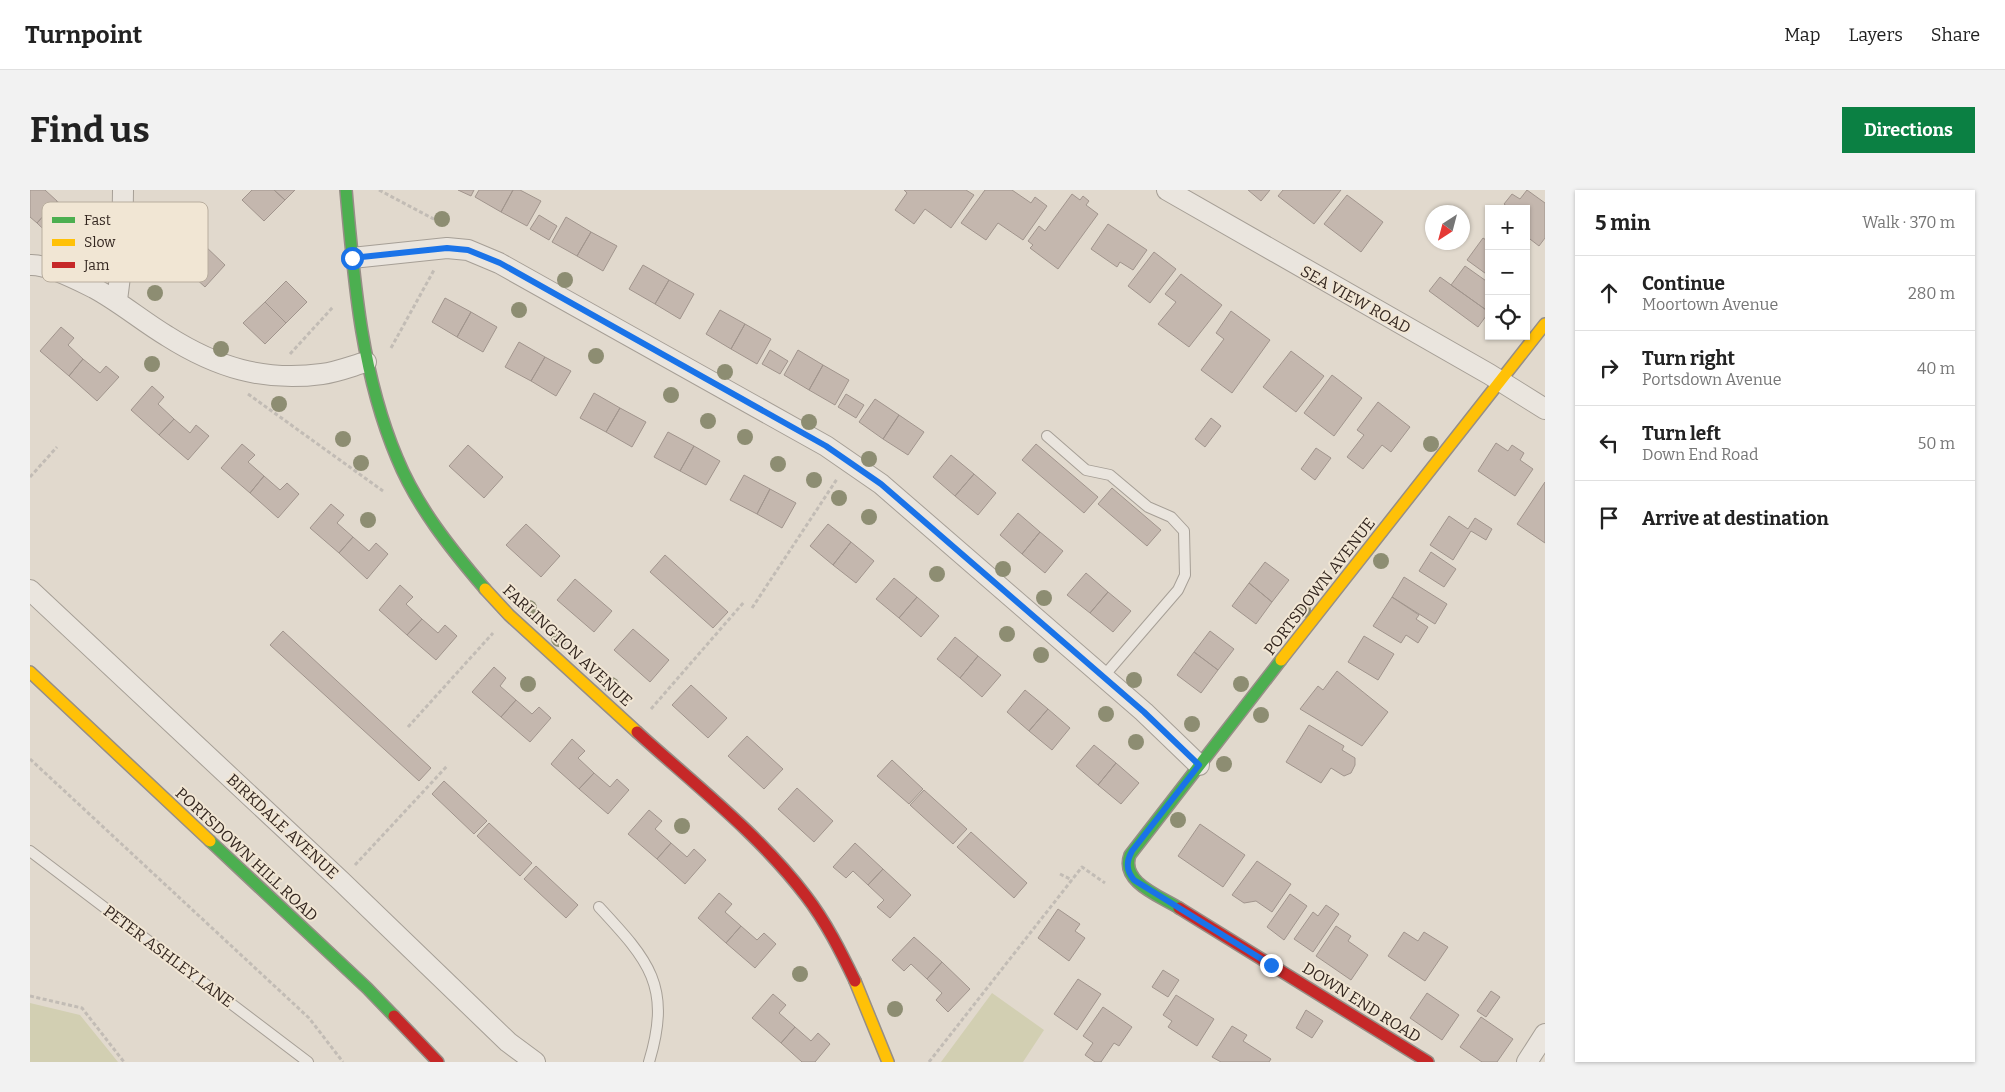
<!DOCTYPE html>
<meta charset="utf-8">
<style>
:root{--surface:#fff;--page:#f2f2f2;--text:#222;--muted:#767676;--line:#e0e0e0;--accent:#0b8043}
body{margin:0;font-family:Bitter,serif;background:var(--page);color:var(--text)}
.controls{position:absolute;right:15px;top:15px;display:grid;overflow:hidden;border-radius:0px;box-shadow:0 1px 4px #0004}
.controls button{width:45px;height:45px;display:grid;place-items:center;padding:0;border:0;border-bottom:1px solid var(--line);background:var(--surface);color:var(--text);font:25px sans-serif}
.compass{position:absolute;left:1395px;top:15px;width:45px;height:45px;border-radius:50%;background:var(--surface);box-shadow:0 1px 4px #0004;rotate:216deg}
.stop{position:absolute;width:15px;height:15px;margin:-11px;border:4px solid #1a73e8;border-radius:50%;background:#fff}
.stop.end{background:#1a73e8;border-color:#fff;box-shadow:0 1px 5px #0008}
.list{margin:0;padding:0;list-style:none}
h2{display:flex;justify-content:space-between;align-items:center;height:65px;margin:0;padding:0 20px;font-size:21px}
h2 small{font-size:16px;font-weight:400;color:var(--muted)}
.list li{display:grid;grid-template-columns:32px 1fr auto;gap:15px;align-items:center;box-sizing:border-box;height:75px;padding:0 20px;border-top:1px solid var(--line)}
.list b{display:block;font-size:19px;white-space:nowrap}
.list p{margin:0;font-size:16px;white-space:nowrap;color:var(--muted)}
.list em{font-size:16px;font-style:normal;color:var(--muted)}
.icon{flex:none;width:28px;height:28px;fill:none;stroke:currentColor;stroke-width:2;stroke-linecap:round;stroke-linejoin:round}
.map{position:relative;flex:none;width:1515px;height:872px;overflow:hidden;border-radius:0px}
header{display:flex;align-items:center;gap:30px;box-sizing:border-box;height:70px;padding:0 25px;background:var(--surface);border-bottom:1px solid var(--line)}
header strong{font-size:24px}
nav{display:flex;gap:28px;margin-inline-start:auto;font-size:18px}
.intro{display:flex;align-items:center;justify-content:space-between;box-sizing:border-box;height:120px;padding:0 30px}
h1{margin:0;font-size:35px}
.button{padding:12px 22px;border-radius:0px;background:var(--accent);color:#fff;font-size:18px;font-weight:700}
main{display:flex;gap:30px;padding:0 30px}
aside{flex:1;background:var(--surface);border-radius:0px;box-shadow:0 1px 4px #0004}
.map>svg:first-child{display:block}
.green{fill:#d2cfb2}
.building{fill:#c4b7ae;stroke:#a1958d}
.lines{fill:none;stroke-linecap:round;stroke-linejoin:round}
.lane-casing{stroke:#a69f96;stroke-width:12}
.street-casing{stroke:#a69f96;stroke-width:22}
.fast-casing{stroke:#968e86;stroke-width:14}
.slow-casing{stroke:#968e86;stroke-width:14}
.jam-casing{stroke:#968e86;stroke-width:14}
.path{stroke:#c2bcb5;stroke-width:3;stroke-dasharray:4 2.5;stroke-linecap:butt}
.lane{stroke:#eae5de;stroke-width:10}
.street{stroke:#eae5de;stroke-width:20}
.fast{stroke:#4caf50;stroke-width:11}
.slow{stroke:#ffc107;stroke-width:11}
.jam{stroke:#c62828;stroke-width:11}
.tree{fill:#8d8d72}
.route{stroke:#1a73e8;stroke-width:6}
.labels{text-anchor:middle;stroke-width:4;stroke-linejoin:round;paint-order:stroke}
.street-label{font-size:16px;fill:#342720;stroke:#f1e6d4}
.key{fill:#f1e6d4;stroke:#b8ad9e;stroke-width:1}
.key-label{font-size:14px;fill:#342720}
</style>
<header>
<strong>Turnpoint</strong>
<nav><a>Map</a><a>Layers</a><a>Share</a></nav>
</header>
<div class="intro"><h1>Find us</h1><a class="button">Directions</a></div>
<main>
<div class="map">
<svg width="1515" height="872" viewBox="0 0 1515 872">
<rect width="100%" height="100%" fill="#e1d9cd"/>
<path class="green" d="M962,803L1014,840L993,872H911Z
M0,813L50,825L88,872H0Z"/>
<path class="building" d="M0,0H15L27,11L7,33L0,27Z
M222,0H244L255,10L234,31L212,10Z
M244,0H265L255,10Z
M428,0H444L441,6Z
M449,0H483L471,22L445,7Z
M483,0H490L511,11L497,36L471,22Z
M874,0H936L944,5L921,38L895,19L884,34L865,20L877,3Z
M955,0H982L1001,13L1005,7L1017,16L993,50L968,33L956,50L931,33Z
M1218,0H1240L1231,11Z
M1253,0H1311L1284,34L1248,6Z
M1497,0L1515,13V48L1509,56L1496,46V19H1480L1474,14L1482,4L1490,9Z
M1042,4L1050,10L1053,6L1059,11L1056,15L1068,24L1028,79L1000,58L1003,55L998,51L1009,36L1015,41Z
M1317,5L1353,32L1331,62L1294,34Z
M27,11L50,32L29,54L7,33Z
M509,25L527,36L519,50L500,39Z
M536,27L561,42L547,66L522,52Z
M1078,34L1117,60L1103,80L1090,72L1087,77L1061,59Z
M561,42L587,56L573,81L547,66Z
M1459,46V86L1437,70L1453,48L1456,50Z
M173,54L195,75L175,97L153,77Z
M1124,62L1146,79L1120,113L1098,96Z
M613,75L639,90L625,114L599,99Z
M1435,76L1459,93V122L1421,95Z
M1151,84L1192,115L1159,157L1128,134L1146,112L1135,104Z
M1410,87L1459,122L1448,137L1399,101Z
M639,90L664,104L650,129L625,114Z
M256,91L277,112L256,133L235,112Z
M415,108L441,122L427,147L402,132Z
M235,112L256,133L235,154L213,133Z
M690,120L715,134L701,159L676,144Z
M1201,121L1240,150L1202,203L1171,180L1194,149L1186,143Z
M441,122L467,137L453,162L427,147Z
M715,134L741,149L727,174L701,159Z
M31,137L44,148L38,155L53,169L39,186L10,161Z
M489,152L515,167L501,191L475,177Z
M740,160L758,171L750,184L732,174Z
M768,160L793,175L779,200L754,185Z
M1261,161L1294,186L1266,222L1233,197Z
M515,167L541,181L526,206L501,191Z
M53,169L70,183L76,176L89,187L67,211L39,186Z
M793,175L819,190L805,215L779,200Z
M1302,185L1332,208L1304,246L1274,223Z
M122,196L134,207L128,214L144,229L129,245L101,220Z
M564,203L590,218L576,242L550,228Z
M816,204L834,215L826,228L808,217Z
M845,209L869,225L853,249L829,232Z
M1348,212L1380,237L1361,262L1352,255L1333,279L1317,267L1334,245L1327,240Z
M590,218L616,232L602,257L576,242Z
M869,225L894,242L878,265L853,249Z
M1181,228L1191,236L1175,257L1165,249Z
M144,229L160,243L166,235L179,246L158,270L129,245Z
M638,242L664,256L650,281L624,267Z
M1466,253L1478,261L1482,255L1494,263L1490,270L1503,279L1485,306L1448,281Z
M212,254L225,265L218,272L234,286L220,303L191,278Z
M1006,254L1068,307L1054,323L992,270Z
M438,255L473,287L454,308L419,276Z
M664,256L690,271L676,295L650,281Z
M1286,258L1301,268L1285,290L1271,279Z
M921,265L944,284L925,306L903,287Z
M944,284L966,303L948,325L925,306Z
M714,285L740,299L727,324L700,310Z
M234,286L250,300L257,293L269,304L248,328L220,303Z
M1515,292V353L1487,334Z
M1082,298L1131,340L1117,356L1068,314Z
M740,299L766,313L752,338L727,324Z
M301,314L314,325L307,333L323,347L309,363L280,338Z
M988,323L1010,342L992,364L970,345Z
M1419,326L1438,339L1445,328L1462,339L1456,350L1441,341L1423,370L1400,355Z
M496,334L530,366L511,387L476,355Z
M798,334L821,352L803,375L780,356Z
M1010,342L1033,361L1015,383L992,364Z
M323,347L339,361L346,353L358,364L337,389L309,363Z
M821,352L844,371L826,393L803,375Z
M1401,362L1426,379L1414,397L1389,381Z
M635,365L698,422L683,438L620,382Z
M1235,372L1259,390L1242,412L1219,393Z
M1056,383L1078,402L1060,423L1037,405Z
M1374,387L1417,414L1405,434L1362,407Z
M864,388L887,407L869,428L846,409Z
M545,389L582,421L564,442L527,410Z
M1219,393L1242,412L1226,434L1202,416Z
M370,395L383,407L376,414L392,429L377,445L349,420Z
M1078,402L1101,421L1083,442L1060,423Z
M887,407L909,426L891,447L869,428Z
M1362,407L1389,425L1386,429L1398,437L1388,453L1376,445L1371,453L1343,436Z
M392,429L408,443L415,435L427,446L406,470L377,445Z
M603,439L639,470L620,492L584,460Z
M253,441L401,578L389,591L240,455Z
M1180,441L1204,459L1188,480L1164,462Z
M1334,446L1364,464L1348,490L1318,472Z
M925,447L948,466L930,488L907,469Z
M1164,462L1188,480L1171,503L1147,485Z
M948,466L971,485L952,507L930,488Z
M464,477L476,488L470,496L486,510L471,527L442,502Z
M1307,481L1358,522L1332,556L1270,519L1288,496L1293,500Z
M661,495L697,528L678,548L642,515Z
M995,500L1018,519L999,541L977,522Z
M486,510L502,524L509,517L521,528L500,552L471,527Z
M1018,519L1040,538L1022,560L999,541Z
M1279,535L1314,556L1312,560L1325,568V575L1321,583L1314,586L1301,578L1291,593L1256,572Z
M717,546L753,579L734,599L698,566Z
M542,549L555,561L548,568L564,583L549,599L521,574Z
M1064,555L1086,573L1068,595L1046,576Z
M862,570L893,599L879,614L847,586Z
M1086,573L1109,593L1091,614L1068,595Z
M564,583L580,597L587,589L599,600L578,624L549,599Z
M414,591L457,631L444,644L402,604Z
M767,598L803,631L784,652L748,619Z
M894,600L937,639L923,654L880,615Z
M619,620L632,631L625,639L641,653L627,669L598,644Z
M459,633L502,673L490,686L447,646Z
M1170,634L1215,665L1193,697L1148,666Z
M941,642L997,693L984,708L927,657Z
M641,653L657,667L664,659L676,670L655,694L627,669Z
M825,653L853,679L838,695L823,681L816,688L803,677Z
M1227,671L1261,694L1242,722L1226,711L1214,713L1202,705Z
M506,676L548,715L536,728L494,689Z
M853,679L881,705L860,728L847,717L854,710L838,695Z
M689,703L702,714L695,722L711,736L696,753L668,728Z
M1260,704L1277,716L1254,750L1237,737Z
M1296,715L1309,724L1283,762L1264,749L1283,722L1288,726Z
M1028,719L1050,734L1045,741L1055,748L1039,771L1008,748Z
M711,736L727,750L734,743L746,754L725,778L696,753Z
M1306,736L1321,746L1318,751L1338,765L1321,790L1286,766Z
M1374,742L1388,751L1394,742L1418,757L1395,791L1358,766Z
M884,747L912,772L897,789L881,774L874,781L862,770Z
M912,772L940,799L918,822L906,810L912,803L897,789Z
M1133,780L1149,790L1138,807L1122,797Z
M1048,789L1071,804L1047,840L1024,824Z
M1461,801L1470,807L1456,827L1447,821Z
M1397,803L1429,825L1412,850L1380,828Z
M743,804L756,815L749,823L765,837L751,853L722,828Z
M1146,805L1184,829L1167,856L1138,837L1142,831L1133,825Z
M1073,817L1102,837L1089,856L1084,853L1071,872H1065L1055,865L1063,853L1053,846Z
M1276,820L1293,831L1282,848L1266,838Z
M1451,827L1483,849L1467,872H1452L1430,857Z
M1202,836L1217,845L1213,851L1241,869L1239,872H1191L1182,867Z
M765,837L781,851L788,843L800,854L785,872H772L751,853Z"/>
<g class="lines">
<g class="lane-casing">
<path id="lane" d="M1017,246L1056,280L1080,285L1118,317L1141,327L1154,341L1155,385L1148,400L1073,487
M0,661L278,872
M569,717C619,771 642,796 619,872"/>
</g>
<g class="street-casing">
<path id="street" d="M1137,0L1459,184L1515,219
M322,68L417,58L438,60L469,73L796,256L851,294L1114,522L1169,575
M0,75C18,74 48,90 64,98C90,112 112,131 137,146C186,177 233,192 292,184C307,182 322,176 336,172
M87,110L92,71L93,0
M0,400L311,691L478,852L505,872
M1497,872L1515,844"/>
</g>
<g class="fast-casing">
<path id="fast" d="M316,0C324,90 331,183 367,268C387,317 421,359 455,399
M180,651L337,798L364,826
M1149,718C1130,706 1090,692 1100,665L1251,470"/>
</g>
<g class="slow-casing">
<path id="slow" d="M455,399L479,425L607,542
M1251,470L1515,134
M0,482L180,651
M825,791L858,872"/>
</g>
<g class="jam-casing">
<path id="jam" d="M607,542C664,594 729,644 776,706C796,732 811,762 825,791
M1149,718L1398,872
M364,826L408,872"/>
</g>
<path class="path" d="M349,0L415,35
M361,158L404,80
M260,164L303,117
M218,204L353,301
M0,287L27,257
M722,418L807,289
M621,519L714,412
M378,537L463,443
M0,569L279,828L313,872
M325,675L418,575
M1030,684L1042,690
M0,806L52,818L94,872
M899,872L1052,677L1075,693"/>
<use href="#lane" class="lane"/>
<use href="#street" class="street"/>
<use href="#fast" class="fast"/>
<use href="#slow" class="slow"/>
<use href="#jam" class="jam"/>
</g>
<g class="tree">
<circle cx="412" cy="29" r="8"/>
<circle cx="535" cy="90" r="8"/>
<circle cx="125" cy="103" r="8"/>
<circle cx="489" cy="120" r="8"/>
<circle cx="191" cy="159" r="8"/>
<circle cx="566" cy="166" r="8"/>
<circle cx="122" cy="174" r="8"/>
<circle cx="695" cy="182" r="8"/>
<circle cx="641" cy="205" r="8"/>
<circle cx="249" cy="214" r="8"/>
<circle cx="678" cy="231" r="8"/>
<circle cx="779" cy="232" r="8"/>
<circle cx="715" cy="247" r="8"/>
<circle cx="313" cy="249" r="8"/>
<circle cx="1401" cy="254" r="8"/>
<circle cx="839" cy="269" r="8"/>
<circle cx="331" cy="273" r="8"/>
<circle cx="748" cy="274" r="8"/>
<circle cx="784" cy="290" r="8"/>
<circle cx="809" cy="308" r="8"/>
<circle cx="839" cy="327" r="8"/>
<circle cx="338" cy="330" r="8"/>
<circle cx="1351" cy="371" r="8"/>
<circle cx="973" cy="379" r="8"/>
<circle cx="907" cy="384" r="8"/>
<circle cx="1014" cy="408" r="8"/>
<circle cx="499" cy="418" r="8"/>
<circle cx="1273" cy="420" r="8"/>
<circle cx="977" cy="444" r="8"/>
<circle cx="529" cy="449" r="8"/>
<circle cx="1011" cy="465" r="8"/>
<circle cx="1104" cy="490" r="8"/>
<circle cx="498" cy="494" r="8"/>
<circle cx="1211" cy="494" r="8"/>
<circle cx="581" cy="495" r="8"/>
<circle cx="1076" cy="524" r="8"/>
<circle cx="1231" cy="525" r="8"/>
<circle cx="1162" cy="534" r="8"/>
<circle cx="1106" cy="552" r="8"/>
<circle cx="1194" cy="574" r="8"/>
<circle cx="1148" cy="630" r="8"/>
<circle cx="652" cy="636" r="8"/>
<circle cx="770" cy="784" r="8"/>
<circle cx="865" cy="819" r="8"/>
</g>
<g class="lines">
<path class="route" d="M322,68L417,58L438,60L470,73L796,256L851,294L1114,522L1169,575L1102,661C1096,672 1096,680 1104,690L1241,775"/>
</g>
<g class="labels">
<g class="street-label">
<text transform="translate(1326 109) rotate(29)" y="6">SEA VIEW ROAD</text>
<text transform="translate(1289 396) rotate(-52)" y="6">PORTSDOWN AVENUE</text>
<text transform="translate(538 455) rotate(43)" y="6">FARLINGTON AVENUE</text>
<text transform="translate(253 636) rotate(43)" y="6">BIRKDALE AVENUE</text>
<text transform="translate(217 664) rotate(43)" y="6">PORTSDOWN HILL ROAD</text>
<text transform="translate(139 766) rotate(37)" y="6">PETER ASHLEY LANE</text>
<text transform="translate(1332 812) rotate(32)" y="6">DOWN END ROAD</text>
</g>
</g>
<rect x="12" y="12" width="166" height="80" rx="8" class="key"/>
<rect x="22" y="27" width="23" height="6" fill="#4caf50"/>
<rect x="22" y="49" width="23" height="7" fill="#ffc107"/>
<rect x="22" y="72" width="23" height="6" fill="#c62828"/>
<g class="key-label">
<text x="54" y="35">Fast</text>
<text x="54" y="57">Slow</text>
<text x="54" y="80">Jam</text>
</g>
</svg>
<div class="controls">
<button>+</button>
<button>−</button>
<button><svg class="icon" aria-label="locate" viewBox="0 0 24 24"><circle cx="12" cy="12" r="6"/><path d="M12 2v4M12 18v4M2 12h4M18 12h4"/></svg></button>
</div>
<svg class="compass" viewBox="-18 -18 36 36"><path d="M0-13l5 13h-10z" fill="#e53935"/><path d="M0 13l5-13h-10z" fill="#767676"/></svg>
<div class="stop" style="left:322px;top:68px"></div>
<div class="stop end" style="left:1241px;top:775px"></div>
</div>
<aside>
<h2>5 min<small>Walk · 370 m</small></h2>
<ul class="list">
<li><svg class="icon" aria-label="ahead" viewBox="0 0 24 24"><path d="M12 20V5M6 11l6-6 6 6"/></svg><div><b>Continue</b><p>Moortown Avenue</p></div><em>280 m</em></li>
<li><svg class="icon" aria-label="right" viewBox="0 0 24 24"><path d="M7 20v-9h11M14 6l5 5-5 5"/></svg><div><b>Turn right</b><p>Portsdown Avenue</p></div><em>40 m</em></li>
<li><svg class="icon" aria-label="left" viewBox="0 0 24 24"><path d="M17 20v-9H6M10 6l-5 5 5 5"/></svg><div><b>Turn left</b><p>Down End Road</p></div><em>50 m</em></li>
<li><svg class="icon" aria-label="arrive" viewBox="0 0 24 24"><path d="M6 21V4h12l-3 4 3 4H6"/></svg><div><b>Arrive at destination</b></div></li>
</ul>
</aside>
</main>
